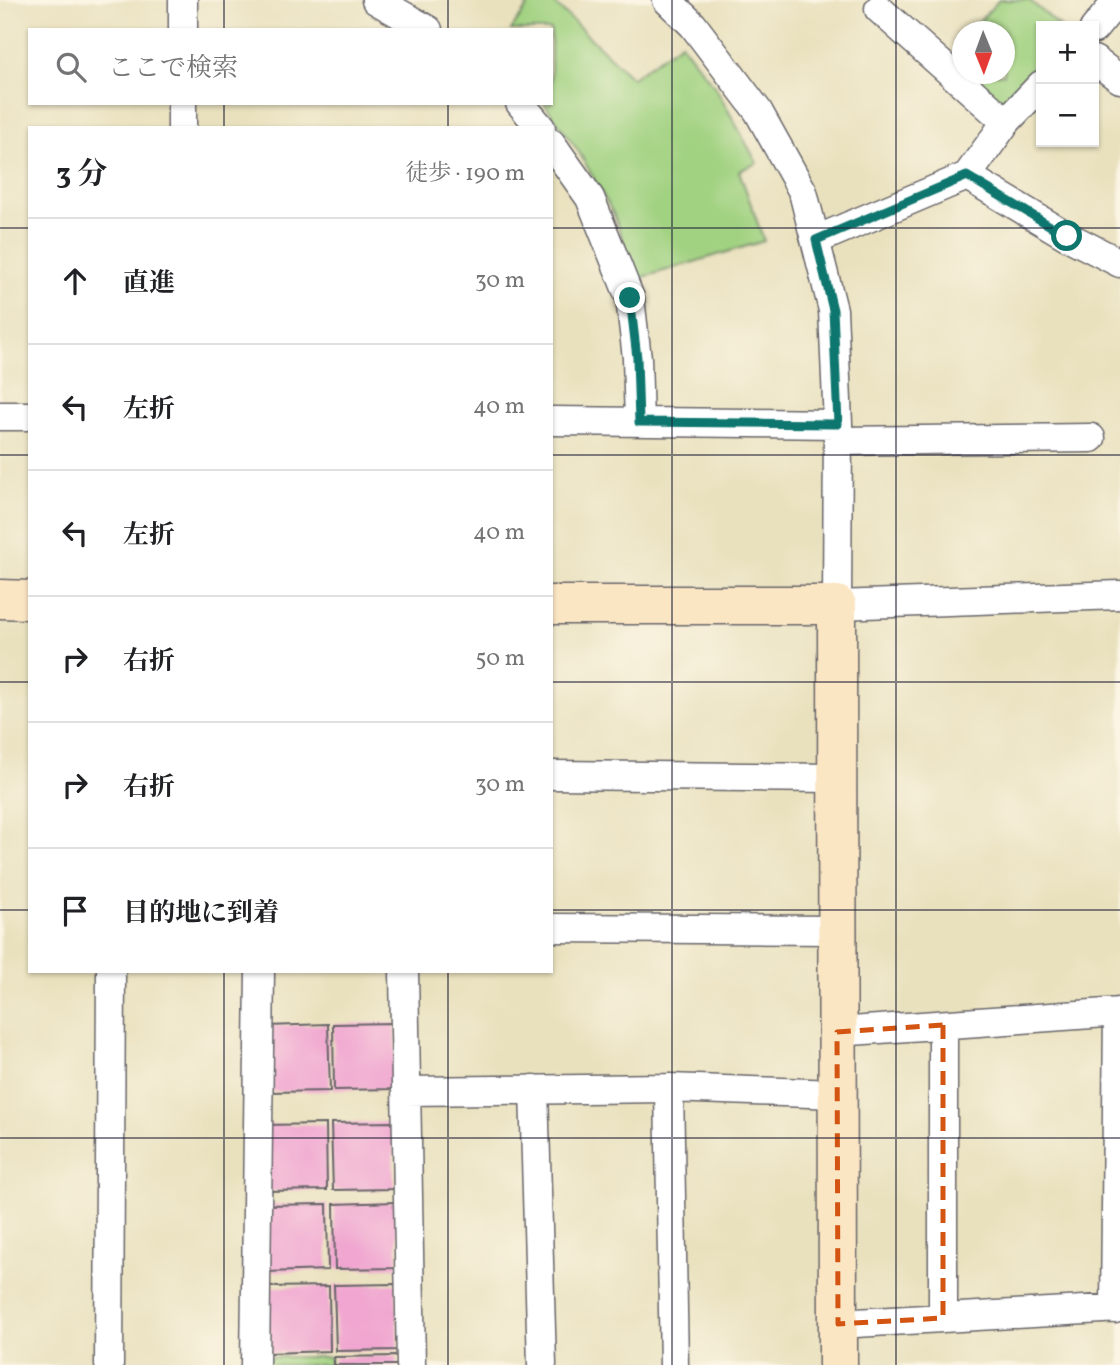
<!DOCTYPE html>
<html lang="ja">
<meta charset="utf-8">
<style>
:root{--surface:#fff;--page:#f2f2f2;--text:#202124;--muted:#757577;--line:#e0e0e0}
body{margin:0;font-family:Vollkorn,"Noto Serif JP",serif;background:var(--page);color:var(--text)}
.controls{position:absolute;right:21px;top:21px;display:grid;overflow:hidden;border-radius:0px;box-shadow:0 2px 5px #0004}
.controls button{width:63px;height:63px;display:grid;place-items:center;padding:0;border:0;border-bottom:2px solid var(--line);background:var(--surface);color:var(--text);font:35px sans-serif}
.compass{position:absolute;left:952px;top:21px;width:63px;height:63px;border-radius:50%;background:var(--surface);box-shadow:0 2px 5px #0004;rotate:179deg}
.stop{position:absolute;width:21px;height:21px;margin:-16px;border:5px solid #0f766e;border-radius:50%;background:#fff}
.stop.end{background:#0f766e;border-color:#fff;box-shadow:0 2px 7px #0008}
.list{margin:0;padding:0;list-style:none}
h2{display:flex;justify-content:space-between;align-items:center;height:91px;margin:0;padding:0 28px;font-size:30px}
h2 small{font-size:23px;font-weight:400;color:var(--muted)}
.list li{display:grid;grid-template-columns:46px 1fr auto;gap:21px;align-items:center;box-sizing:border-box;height:126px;padding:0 28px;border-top:2px solid var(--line)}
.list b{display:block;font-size:26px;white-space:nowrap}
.list em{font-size:23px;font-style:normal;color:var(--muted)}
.icon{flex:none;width:38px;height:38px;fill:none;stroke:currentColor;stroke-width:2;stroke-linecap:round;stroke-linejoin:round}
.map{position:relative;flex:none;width:1120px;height:1365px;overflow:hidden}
.search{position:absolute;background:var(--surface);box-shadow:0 2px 5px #0004;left:28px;top:28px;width:525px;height:77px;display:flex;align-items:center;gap:18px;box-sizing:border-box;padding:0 24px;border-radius:0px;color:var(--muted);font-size:26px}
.panel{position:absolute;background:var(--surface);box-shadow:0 2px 5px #0004;left:28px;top:126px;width:525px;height:847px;border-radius:0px}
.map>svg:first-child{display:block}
.green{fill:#a1d281;stroke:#627a5e;stroke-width:2}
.building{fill:#f0a6d0}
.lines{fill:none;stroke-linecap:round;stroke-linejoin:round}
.street-casing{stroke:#686569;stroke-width:31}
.secondary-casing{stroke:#686569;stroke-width:41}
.street{stroke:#fff;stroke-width:28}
.secondary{stroke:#fbe6c4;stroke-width:38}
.route{stroke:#0f766e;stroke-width:9}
.marked{fill:none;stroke:#d45411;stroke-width:5;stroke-dasharray:14 9;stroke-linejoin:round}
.grid{fill:none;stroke:#22223b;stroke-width:2;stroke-opacity:0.55}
</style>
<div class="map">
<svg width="1120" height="1365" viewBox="0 0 1120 1365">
<rect width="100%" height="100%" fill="#fcf5e5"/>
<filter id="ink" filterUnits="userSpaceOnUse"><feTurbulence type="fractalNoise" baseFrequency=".0143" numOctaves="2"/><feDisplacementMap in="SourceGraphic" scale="14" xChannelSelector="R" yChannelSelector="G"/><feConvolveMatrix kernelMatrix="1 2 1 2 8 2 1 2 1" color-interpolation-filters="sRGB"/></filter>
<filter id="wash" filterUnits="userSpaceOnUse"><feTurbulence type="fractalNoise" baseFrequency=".00686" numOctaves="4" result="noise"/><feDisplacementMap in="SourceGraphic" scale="28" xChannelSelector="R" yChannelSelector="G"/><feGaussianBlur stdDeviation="1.57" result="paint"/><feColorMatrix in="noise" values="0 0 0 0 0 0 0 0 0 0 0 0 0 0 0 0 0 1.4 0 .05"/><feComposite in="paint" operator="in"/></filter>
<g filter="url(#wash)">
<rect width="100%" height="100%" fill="#e9e1be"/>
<path class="green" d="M532,0H551L632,78L681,43L717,90L757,163L739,171L764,241L637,279L614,215L579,152L544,103H551V30H511Z
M999,0H1029L1060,26H1041V70L1010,103L995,101L964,74H1004V32L970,31Z
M267,1357H330V1365H267Z"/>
<g id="blocks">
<path class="building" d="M395,1023L396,1089L334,1090L333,1024Z
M328,1024L330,1091L268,1092L266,1026Z
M393,1122L394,1189L333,1190L331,1123Z
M326,1124L327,1190L265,1191L264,1125Z
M396,1202L398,1268L335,1269L334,1204Z
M327,1204L328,1270L266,1272L265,1205Z
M396,1284L398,1350L336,1351L334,1285Z
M329,1286L330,1351L268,1353L267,1287Z
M397,1356V1365H334V1357Z"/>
</g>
</g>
<g filter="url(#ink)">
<use href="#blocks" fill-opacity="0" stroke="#686569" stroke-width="2"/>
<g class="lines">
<g class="street-casing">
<path id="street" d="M376,0L428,30
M667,0L693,25L758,111L803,192L833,310L838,424L837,605L1120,595
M879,9L1006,122
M1094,29L1118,0
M183,30V0
M1094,60L1120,79
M520,103L541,128
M182,128V103
M551,143L590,198L630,298L637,358L639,422
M967,176L1067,236L1120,263
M816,240L967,176L1006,122L1041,85
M0,416H30
M551,421L838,424
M838,441L1091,438
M551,775L837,778
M551,928L837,930
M404,971L411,1365
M837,1032L1120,1012
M669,1088L674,1365
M534,1089L542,1365
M406,1091L669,1088L837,1094
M1115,1309L1118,1012
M943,1318V1025
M838,1324L1120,1308
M109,1365L111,971
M255,1365L260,971"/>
</g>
<g class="secondary-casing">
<path id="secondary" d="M0,599L30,600
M551,605H837L838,1365"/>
</g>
<use href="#street" class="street"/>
<use href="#secondary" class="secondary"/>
</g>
</g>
<g class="lines" filter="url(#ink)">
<path class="route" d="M630,298L637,358L639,422L838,424L833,310L816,240L967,176L1067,236"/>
</g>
<path class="marked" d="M943,1025V1318L838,1324L837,1032Z"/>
<path class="grid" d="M224,0V30M448,0V30M672,0V1365M896,0V1365M224,103V128M448,103V128M0,228H30M551,228H1120M0,455H30M551,455H1120M0,682H30M551,682H1120M0,910H30M551,910H1120M224,971V1365M448,971V1365M0,1138H1120"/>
</svg>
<div class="controls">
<button>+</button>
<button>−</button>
</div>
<svg class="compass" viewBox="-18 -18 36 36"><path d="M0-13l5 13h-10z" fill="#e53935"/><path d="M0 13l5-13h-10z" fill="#757577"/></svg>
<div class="stop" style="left:1067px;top:236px"></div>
<div class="stop end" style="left:630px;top:298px"></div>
<div class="search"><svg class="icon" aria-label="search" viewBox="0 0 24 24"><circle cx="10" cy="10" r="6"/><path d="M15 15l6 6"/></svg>ここで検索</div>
<section class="panel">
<h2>3 分<small>徒歩 · 190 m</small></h2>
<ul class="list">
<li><svg class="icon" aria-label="ahead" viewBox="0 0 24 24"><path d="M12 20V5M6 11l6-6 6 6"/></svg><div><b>直進</b></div><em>30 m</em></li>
<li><svg class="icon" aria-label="left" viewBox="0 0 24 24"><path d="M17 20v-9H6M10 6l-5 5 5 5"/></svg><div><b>左折</b></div><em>40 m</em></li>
<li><svg class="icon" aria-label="left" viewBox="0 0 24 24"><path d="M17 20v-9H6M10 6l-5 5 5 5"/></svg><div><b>左折</b></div><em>40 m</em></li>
<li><svg class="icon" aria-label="right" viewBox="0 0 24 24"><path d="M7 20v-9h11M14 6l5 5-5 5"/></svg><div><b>右折</b></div><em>50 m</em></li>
<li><svg class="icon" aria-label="right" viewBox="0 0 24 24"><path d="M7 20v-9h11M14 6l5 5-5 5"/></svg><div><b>右折</b></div><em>30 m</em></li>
<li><svg class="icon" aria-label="arrive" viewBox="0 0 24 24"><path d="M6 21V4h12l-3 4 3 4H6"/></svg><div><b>目的地に到着</b></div></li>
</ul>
</section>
</div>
